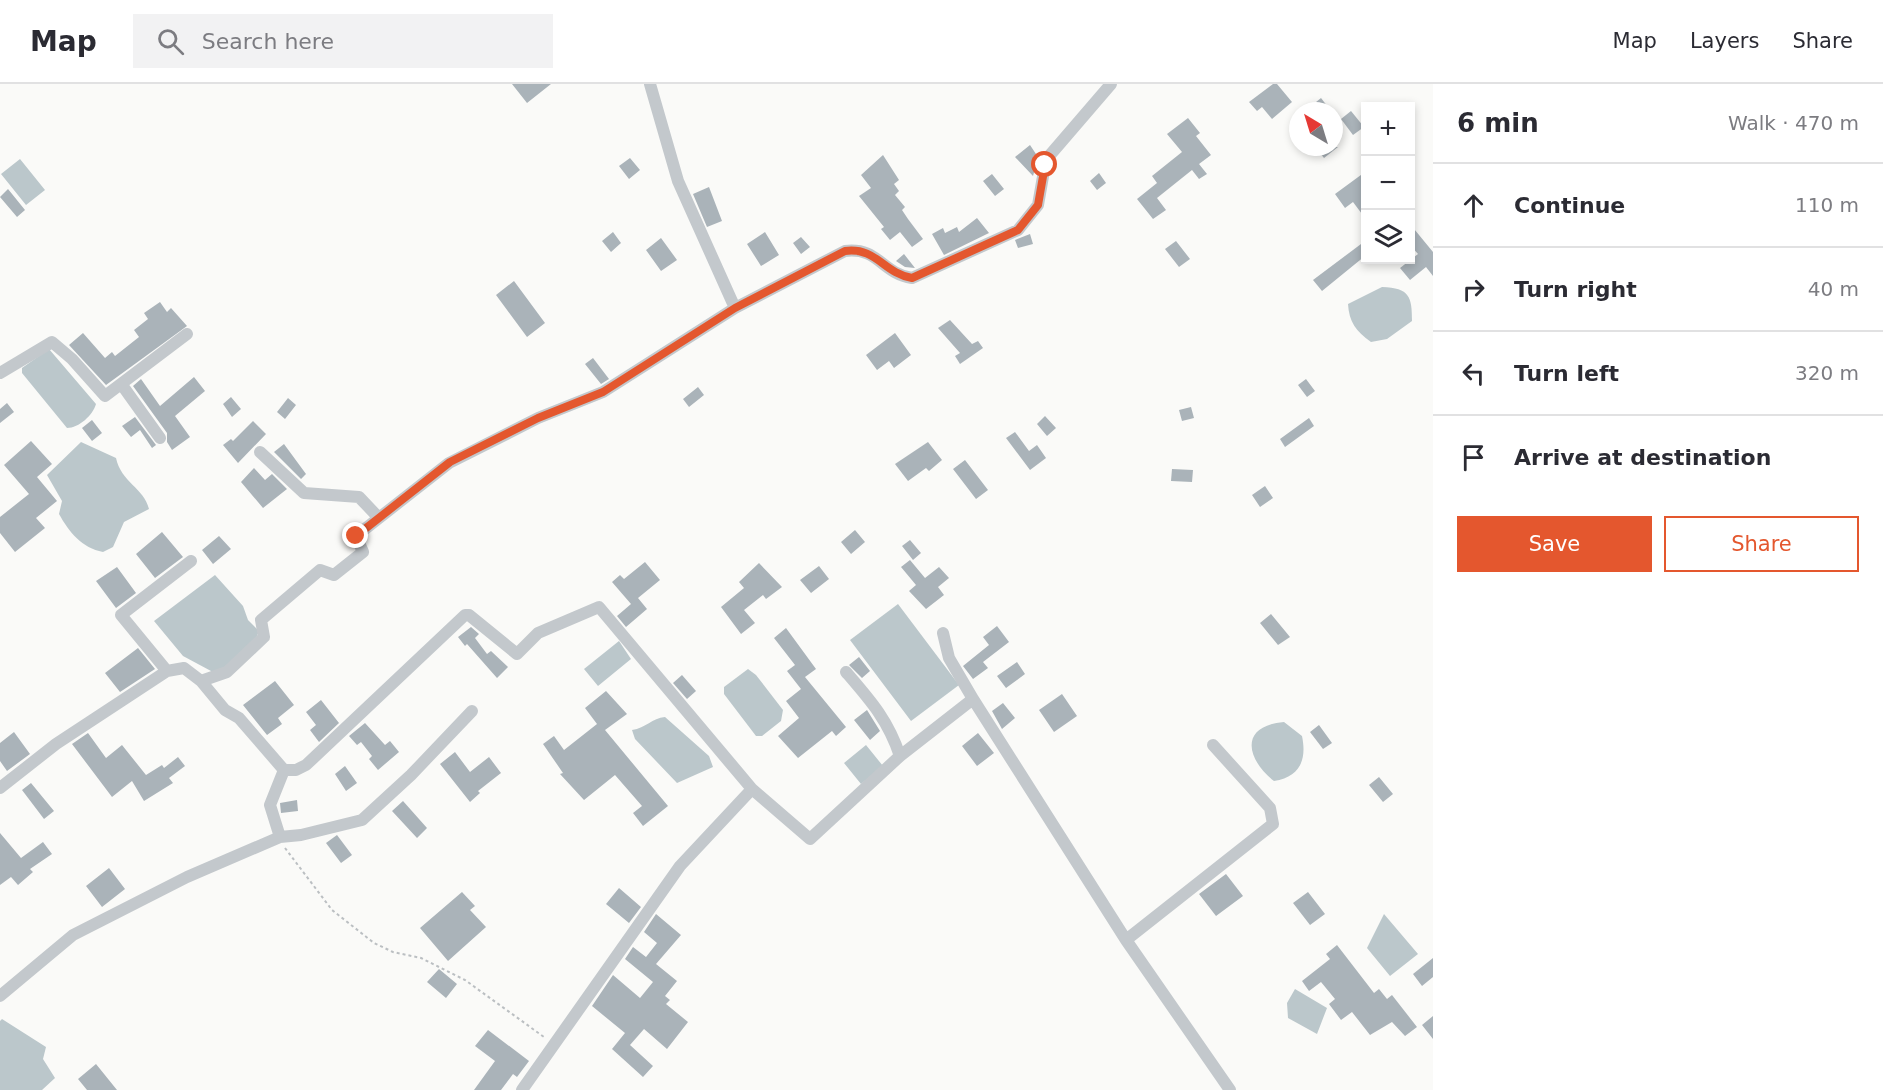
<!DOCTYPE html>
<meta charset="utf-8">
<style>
:root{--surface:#fff;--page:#f2f2f3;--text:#2b2b33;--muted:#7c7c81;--line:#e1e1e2;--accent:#e4572e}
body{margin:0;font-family:"DejaVu Sans",sans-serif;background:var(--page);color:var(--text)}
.controls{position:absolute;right:18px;top:18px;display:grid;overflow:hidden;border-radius:0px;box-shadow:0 3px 9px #0003}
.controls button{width:54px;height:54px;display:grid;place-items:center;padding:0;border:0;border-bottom:2px solid var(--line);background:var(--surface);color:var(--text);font:30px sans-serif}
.compass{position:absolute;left:1289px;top:18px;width:54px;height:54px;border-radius:50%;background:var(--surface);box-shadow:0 3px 9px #0003;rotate:322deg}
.stop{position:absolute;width:18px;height:18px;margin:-14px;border:4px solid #e4572e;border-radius:50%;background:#fff}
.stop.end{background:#e4572e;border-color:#fff;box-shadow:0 2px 6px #0008}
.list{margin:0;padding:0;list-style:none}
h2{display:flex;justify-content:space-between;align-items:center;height:78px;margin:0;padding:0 24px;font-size:26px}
h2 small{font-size:20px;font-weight:400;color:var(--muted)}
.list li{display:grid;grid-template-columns:39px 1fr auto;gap:18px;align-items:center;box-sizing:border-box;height:84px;padding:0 24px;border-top:2px solid var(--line)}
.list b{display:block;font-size:22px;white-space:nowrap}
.list em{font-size:20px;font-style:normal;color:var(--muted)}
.actions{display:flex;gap:12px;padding:18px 24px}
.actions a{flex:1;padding:14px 0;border:2px solid var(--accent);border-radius:0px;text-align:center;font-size:21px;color:var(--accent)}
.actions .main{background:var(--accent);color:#fff}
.icon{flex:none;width:33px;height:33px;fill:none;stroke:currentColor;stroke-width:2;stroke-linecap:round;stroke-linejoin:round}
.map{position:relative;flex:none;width:1433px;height:1006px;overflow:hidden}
header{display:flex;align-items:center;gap:36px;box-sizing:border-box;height:84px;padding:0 30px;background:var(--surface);border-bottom:2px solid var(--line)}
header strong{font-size:28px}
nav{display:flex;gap:33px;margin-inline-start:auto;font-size:21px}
.search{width:420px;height:54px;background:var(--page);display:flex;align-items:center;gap:15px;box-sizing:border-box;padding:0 21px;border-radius:0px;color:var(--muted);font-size:22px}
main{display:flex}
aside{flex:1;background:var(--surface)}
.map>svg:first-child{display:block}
.water{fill:#bbc7cb}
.building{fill:#aab3b9}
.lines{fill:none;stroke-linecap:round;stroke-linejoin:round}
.path{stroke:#bbbfc2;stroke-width:2;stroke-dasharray:3 3;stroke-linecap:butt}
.minor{stroke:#c3c8cc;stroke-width:12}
.route{stroke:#e4572e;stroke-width:8}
</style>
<header>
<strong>Map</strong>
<div class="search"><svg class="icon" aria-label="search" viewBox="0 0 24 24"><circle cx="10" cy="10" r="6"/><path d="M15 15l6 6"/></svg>Search here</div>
<nav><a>Map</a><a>Layers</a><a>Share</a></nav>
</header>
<main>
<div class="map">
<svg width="1433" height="1006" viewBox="0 0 1433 1006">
<rect width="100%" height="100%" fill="#fafaf8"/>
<path class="water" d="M20,75L45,106L26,121L1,90Z
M1382,203C1410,204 1412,213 1412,237L1387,255L1371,258C1356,247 1349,238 1348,220Z
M49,265L96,320C93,331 79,344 67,344L22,289V284Z
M81,358L116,374C121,398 144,404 149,425L124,438L113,463L103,468C82,464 69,448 59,430L62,417L47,391Z
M215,491L243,522L248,536L259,547L255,557L220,587H211L183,572L154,537Z
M898,520L959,601L911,637L850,556Z
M619,557L631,575L598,602L584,585Z
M748,585L756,591L783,626L781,637L762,652H756L724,610V603Z
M665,633L709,672L713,683L677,699L635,655L632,646C646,644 652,634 665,633Z
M1284,638L1302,652C1307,676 1300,693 1274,697C1246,675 1239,642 1284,638Z
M866,661L883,682L861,700L844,679Z
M1384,830L1418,870L1390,892L1367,864Z
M1295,905L1327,924L1317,950L1288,934L1287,919Z
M2,935L46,963L43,975L55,994L42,1006H0V937Z"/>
<path class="building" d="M512,0H551L527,19Z
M1273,0H1277L1292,18L1272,35L1262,23L1257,27L1249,18Z
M1321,14L1331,27H1305Z
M1351,27L1364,43L1353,51L1341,35Z
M1188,34L1200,49L1196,52L1211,71L1199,80L1207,90L1199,95L1192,86L1157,114L1166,126L1153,135L1137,115L1157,99L1152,92L1182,68L1167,50Z
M1030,61L1036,70L1033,73L1037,78L1033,92L1015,73Z
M1315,63H1338L1324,74Z
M883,71L899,96L894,100L899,107L895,111L905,123L902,126L908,135L923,155L912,163L900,148L890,156L881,145L884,143L859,112L871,104L861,91Z
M630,74L640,86L629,95L619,82Z
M1365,88V134L1353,118L1345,124L1335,110Z
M1099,89L1106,99L1097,106L1090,97Z
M992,90L1004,105L995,112L983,97Z
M709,103L722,137L707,143L693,110Z
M8,105L25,126L17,133L0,113Z
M977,134L989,149L944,171L932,150L943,144L945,149L957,143L959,148Z
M1410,140L1433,168V192L1426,183L1410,196L1400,184L1418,170L1410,161Z
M613,148L621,159L611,168L602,157Z
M765,148L779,171L761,182L747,160Z
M1030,150L1033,160L1018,164L1015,156Z
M801,153L810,163L801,170L793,159Z
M661,154L677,176L661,187L646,166Z
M1176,157L1190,175L1179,183L1165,165Z
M1365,157V172L1322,207L1313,196Z
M904,170L915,184L905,183L896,177Z
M514,197L545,239L527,253L496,211Z
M160,218L167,228L171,224L187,242L106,301L69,261L83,249L105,274L112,268L115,272L139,253L134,246L148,235L144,229Z
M950,236L972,260L978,257L983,264L960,280L955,272L960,269L938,244Z
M895,249L911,271L894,284L889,277L877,286L866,271Z
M593,274L609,295L601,300L585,280Z
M194,293L205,307L175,332L190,353L172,366L167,358V349L133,302L141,295L160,322Z
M1306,295L1315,307L1307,313L1298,301Z
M698,303L704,311L689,323L683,315Z
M231,313L241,325L232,333L223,320Z
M288,314L296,321L285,335L277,328Z
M7,319L14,328L0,339V325Z
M1191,323L1194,334L1182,337L1179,326Z
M1045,332L1056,344L1047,352L1037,340Z
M135,333L156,361L152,364L140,346L131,353L122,342Z
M1309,334L1314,342L1285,363L1280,355Z
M92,336L102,349L92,357L82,344Z
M253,337L266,350L238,379L223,361L231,355L233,357Z
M1015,348L1029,367L1037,361L1046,374L1030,386L1006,354Z
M31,357L52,380L37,393L57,417L36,434L45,444L15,468L0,449V433L29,410L4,381Z
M928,358L942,376L929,387L926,384L908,397L895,380Z
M284,360L306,390L301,395L274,368Z
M965,376L988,406L976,415L953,385Z
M254,384L265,396L272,390L287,405L263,424L241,398Z
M1172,385L1193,386L1192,398L1171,397Z
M1265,402L1273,414L1260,423L1252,411Z
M855,446L865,458L851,470L841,458Z
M162,448L183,473L155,494L136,470Z
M219,452L231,465L213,480L202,466Z
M910,456L921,469L913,476L902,462Z
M910,476L925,494L939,483L949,494L938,503L944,511L926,525L909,507L916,501L901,483Z
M645,478L660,496L638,514L647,525L626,543L617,532L631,520L612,498L620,491L624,495Z
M759,479L782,503L766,515L763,511L744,526L755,539L741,550L721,523L744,504L739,498Z
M819,482L829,495L811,509L800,496Z
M117,483L136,509L116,524L96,497Z
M1271,530L1290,553L1278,561L1260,539Z
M997,542L1009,558L983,578L988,584L973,595L963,582L989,561L983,553Z
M471,543L479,550L475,554L487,570L491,567L508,583L497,594L467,560L465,562L458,553Z
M786,544L816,585L805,593L846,643L836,652L832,647L798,674L778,652L799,634L786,617L801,605L787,587L795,581L774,554Z
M138,564L155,585L120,608L105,589Z
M859,573L870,587L862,594L849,581Z
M1017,578L1025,590L1006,604L997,592Z
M682,591L696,607L687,615L673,599Z
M275,597L294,621L278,634L282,640L267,651L243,621Z
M606,607L627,630L605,646L668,722L643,742L633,729L642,722L615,691L584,716L560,690L563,689L543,660L554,652L564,666L597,640L585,624Z
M1062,610L1077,632L1054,648L1039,626Z
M321,616L339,639L319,658L310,646L316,641L306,628Z
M1003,619L1015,634L1002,645L992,627Z
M867,626L880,647L870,656L854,636Z
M365,639L385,661L390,657L399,668L378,686L369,675L372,672L361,658L357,661L349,652Z
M1319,641L1332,659L1323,665L1310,648Z
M14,648L30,670L7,687L0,677V659Z
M88,649L106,674L122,661L146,691L162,681L164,684L178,673L185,682L169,694L173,699L144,717L132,697L112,713L72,660Z
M978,649L994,669L977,682L962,662Z
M455,668L470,688L489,673L501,689L478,707L480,709L470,718L440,680Z
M345,682L357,699L346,707L335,690Z
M1379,693L1393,710L1383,718L1369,701Z
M31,699L54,727L44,735L22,706Z
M297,716L298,727L281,729L280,719Z
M403,717L427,744L417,754L392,727Z
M0,749L21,774L43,758L52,770L30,785L33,788L18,801L11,793L0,801Z
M337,751L352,771L341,779L326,759Z
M109,784L125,805L102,823L86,802Z
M1226,790L1243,812L1216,832L1199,810Z
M619,804L641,823L629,839L606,820Z
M462,808L475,822L470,826L486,843L448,877L420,844Z
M1308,808L1325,830L1310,841L1293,819Z
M656,830L681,851L656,880L677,897L665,912L670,916L666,920L688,938L667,965L644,945L630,961L653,982L643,993L612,965L625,949L592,922L613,891L640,914L653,898L625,875L633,863L646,873L657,859L644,848Z
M1337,861L1374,909L1379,905L1387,915L1392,911L1417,943L1405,952L1392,938L1370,951L1352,928L1341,936L1329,920L1335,915L1321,898L1309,907L1302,897L1330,875L1326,870Z
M1433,874V893L1422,902L1413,890Z
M439,885L457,900L446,914L427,898Z
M1433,932V955L1422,941Z
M488,946L529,977L517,993L513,990L501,1006H474L495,977L475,962Z
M96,980L117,1006H87L78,995Z"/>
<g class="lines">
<path class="path" d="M285,764L332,826L374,859L393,868L421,874L465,896L544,953"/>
<path class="minor" d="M650,0L678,97L735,224
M0,289L52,258L72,275L105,312L187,250
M122,301L160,354
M260,368L304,409L359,413L379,434
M943,549L949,574L973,615
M167,587L121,531L191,477
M846,588C871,617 888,636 900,672
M201,597L227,588L264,553L261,536L320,486L334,491L363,468L356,452L449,379L538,334L603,308L735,224L845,167C879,163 881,189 912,194L1018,146L1038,121L1045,81L1050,71L1111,0
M0,704L56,660L167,587L184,584L201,597L225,626L239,634L284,686
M280,753L301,751L362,736L411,691L472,627
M1126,856L1273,740L1270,724L1213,661
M0,912L73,851L187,793L280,753L270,721L284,686H296L306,681L465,531H469L517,570L538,549L599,523L752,705
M522,1006L680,782L752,705L810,755L900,672L973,615L1126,856L1230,1006"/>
</g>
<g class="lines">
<path class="route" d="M356,452L450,378L538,334L603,308L735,224L845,167C877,163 883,189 912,194L1018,146L1038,121L1045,81"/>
</g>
</svg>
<div class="controls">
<button>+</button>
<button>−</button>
<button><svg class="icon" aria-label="layers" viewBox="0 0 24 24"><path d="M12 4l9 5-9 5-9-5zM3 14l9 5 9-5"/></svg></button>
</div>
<svg class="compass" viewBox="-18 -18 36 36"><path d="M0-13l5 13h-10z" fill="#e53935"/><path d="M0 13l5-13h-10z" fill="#7c7c81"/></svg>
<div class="stop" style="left:1045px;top:81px"></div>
<div class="stop end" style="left:356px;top:452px"></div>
</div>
<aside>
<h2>6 min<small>Walk · 470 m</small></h2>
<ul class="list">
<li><svg class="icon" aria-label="ahead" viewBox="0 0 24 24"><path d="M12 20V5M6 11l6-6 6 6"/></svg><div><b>Continue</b></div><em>110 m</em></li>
<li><svg class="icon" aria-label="right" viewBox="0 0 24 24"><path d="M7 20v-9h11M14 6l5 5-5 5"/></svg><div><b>Turn right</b></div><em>40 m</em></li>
<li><svg class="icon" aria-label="left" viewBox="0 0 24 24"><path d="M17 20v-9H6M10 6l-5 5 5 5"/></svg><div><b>Turn left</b></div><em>320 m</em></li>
<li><svg class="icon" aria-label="arrive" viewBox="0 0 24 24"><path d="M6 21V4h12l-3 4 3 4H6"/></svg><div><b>Arrive at destination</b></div></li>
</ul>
<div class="actions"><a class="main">Save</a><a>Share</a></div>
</aside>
</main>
